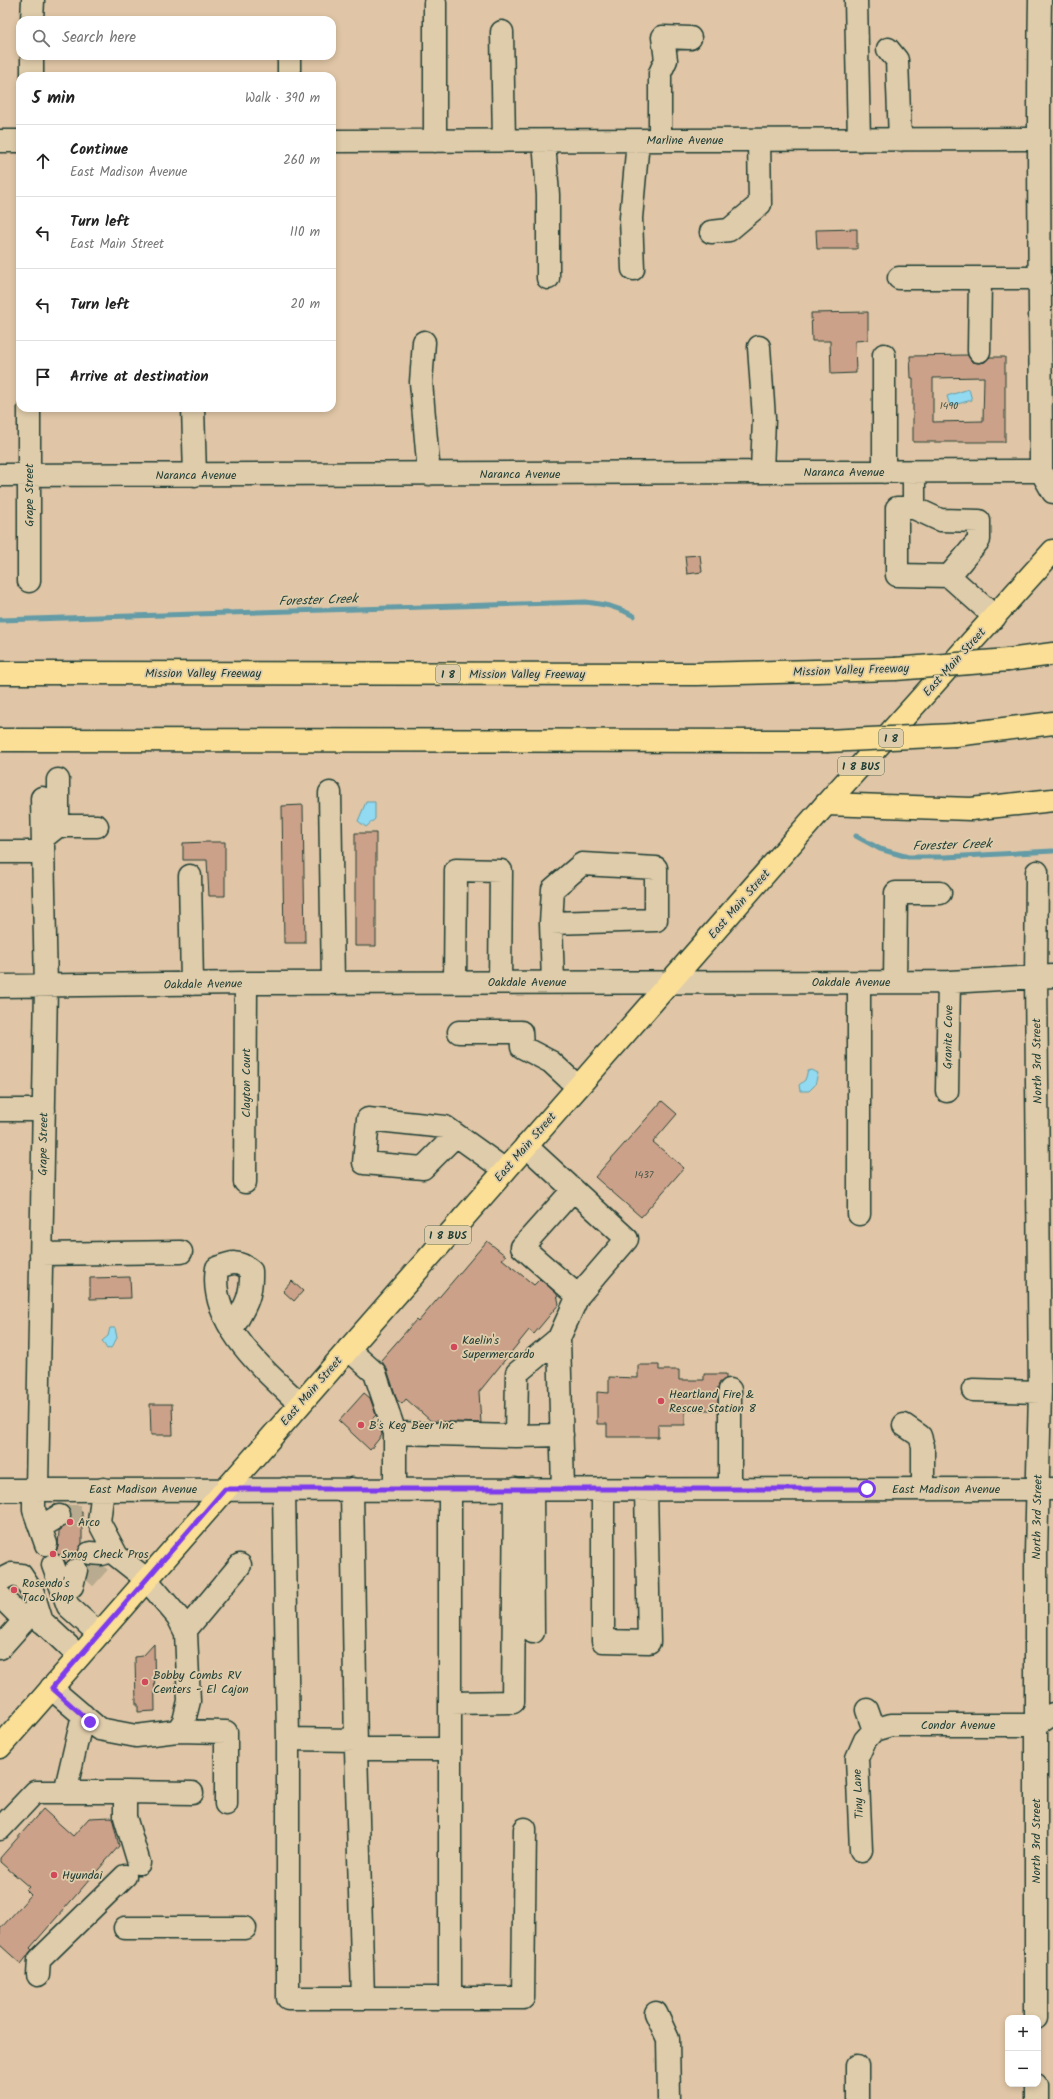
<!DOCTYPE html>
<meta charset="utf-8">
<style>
:root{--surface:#fff;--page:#f6f6f6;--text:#222;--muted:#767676;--line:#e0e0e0}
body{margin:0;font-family:Kalam,sans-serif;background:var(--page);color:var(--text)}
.controls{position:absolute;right:12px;bottom:12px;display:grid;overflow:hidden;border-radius:8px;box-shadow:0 2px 6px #0003}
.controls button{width:36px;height:36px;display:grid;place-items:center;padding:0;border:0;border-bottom:1px solid var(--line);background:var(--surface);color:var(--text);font:20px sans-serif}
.stop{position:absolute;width:12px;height:12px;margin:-9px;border:3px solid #7c3aed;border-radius:50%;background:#fff}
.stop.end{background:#7c3aed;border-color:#fff;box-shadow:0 1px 4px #0008}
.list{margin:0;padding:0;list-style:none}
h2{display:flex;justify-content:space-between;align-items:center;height:52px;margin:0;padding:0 16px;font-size:17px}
h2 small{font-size:13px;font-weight:400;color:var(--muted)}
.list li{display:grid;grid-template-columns:26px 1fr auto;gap:12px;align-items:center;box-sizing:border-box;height:72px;padding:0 16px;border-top:1px solid var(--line)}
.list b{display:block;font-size:15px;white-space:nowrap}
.list p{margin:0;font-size:13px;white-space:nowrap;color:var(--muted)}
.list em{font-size:13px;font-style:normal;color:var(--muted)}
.icon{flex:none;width:22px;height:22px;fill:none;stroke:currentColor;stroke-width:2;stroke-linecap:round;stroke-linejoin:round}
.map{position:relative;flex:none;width:1053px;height:2099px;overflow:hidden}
.search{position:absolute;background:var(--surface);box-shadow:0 2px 6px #0003;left:16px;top:16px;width:320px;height:44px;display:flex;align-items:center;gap:10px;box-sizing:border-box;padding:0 14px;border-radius:12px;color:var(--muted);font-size:15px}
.panel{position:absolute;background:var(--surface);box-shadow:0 2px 6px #0003;left:16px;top:72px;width:320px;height:340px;border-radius:12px}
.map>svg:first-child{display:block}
.water{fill:#91daf2;stroke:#639ba6}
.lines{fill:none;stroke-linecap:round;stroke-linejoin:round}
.stream{stroke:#639ba6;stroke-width:5}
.building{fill:#cba189;stroke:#1f3d34;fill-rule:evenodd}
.minor-tunnel{stroke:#b9ab8f;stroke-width:22;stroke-dasharray:22 11;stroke-linecap:butt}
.minor-casing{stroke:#1f3d34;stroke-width:25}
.major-casing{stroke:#1f3d34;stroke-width:25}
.highway-casing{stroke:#1f3d34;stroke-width:25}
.minor{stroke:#dfccaa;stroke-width:22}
.major{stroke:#fbdf96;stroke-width:22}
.highway{stroke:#fbdf96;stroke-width:22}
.highway-bridge-casing{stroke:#1f3d34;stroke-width:25;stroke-linecap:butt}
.highway-bridge{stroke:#fbdf96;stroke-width:22}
.route{stroke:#7c3aed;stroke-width:5}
.poi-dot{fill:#d1495b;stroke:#dfccaa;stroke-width:1.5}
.labels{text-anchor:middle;stroke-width:3.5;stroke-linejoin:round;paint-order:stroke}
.number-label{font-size:10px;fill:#4a5649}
.shield{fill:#dfccaa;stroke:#596857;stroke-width:1}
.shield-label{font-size:11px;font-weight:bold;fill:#1f3d34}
.street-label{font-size:12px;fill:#1f3d34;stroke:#dfccaa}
.poi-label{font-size:12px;fill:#1f3d34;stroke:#dfccaa;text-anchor:start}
.water-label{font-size:13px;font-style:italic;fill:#25453e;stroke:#dfccaa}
</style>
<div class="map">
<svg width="1053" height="2099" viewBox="0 0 1053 2099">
<rect width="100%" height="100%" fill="#e0c6a6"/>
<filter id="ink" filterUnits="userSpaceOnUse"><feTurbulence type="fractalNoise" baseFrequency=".025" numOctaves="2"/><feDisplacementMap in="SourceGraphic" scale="8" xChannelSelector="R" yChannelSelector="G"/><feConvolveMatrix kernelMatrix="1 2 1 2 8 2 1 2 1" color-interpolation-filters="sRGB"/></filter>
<g filter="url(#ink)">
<path class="water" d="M969,389L972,400L950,406L947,396Z
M366,802H375V819L366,827L358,821Z
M812,1070L818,1073L815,1085L809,1091H800L799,1085L805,1080L808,1071Z
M110,1328H115L117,1338L111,1348L107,1349L102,1341L108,1336Z"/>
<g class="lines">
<path class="stream" d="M0,620L586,602C604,604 618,607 634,616
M856,836L880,849L908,857H945L1053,851"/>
</g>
<path class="building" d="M857,229V249H817L816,230Z
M868,312V340L855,341L856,373L831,374L830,341H812L811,313Z
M968,355L972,362L978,363L985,362L990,357H1005V442H913V378H911L910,356ZM984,377L983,421L933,422V378Z
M700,555L702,572L687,574L685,556Z
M303,805L305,943H284L282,806Z
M355,833H376V946H355Z
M207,842H225V896H209L207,860H183V843Z
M662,1101L677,1114L653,1142L684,1168L641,1217L595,1177Z
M487,1241L506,1256L502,1259L534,1285L540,1279L557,1294L559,1304L534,1334L529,1330L479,1392L481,1423L431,1421L406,1399L402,1404L397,1400L387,1369L381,1360L416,1320L418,1322Z
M130,1277L131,1298L90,1299V1278Z
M292,1281L303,1291L294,1301L283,1291Z
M638,1365H659V1370H679V1380H704V1374H726V1379L719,1383L718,1390V1410H685V1425H658V1437H607V1424H597V1392L609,1393V1377L638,1378Z
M364,1393L370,1398L376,1415L372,1419L380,1426L382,1435L370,1450L339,1421Z
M150,1404H172L173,1435H151Z
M70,1512H82V1544L78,1552L79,1558H72L66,1563L61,1556L55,1553L58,1547L59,1531L70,1522Z
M87,1565L100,1566L87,1581L88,1567Z
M154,1644L155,1711L138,1712V1704H136L135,1657L143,1656Z
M43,1809L73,1836L89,1818L112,1817L119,1846L30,1948L32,1950L21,1964L0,1945V1929L31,1895L26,1890L29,1887L0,1862V1858Z"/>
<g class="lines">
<path class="minor-tunnel" d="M59,1516H82
M85,1579L100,1562"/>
<g class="minor-casing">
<path id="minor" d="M856,0L859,140
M1040,0C1037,157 1041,314 1041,471L1053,492
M435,3V141
M32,20L33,0
M502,32L504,141
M888,49L897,60L900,140
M289,56V76
M32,76V56
M660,140V73L666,60L663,37L690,38
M0,141H20
M332,141L1037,139
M544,141L548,195V278
M711,232L729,230L760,204L759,140
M633,269L631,218L638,141
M899,278H1041
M424,342L421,382L429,474
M759,347L764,418L762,472
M979,351L980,278
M884,355V472
M193,408L195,475
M914,472V508H897V575L949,576L995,617
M0,475L1041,471
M914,508L940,520L979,521V540L949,576
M29,581V408
M58,780V826
M330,793L333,983
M43,838L58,826H97
M0,852H43
M190,876L192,984
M551,923L656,920V868L582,864L553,889L551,923L553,982
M455,982L456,870L501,871L500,982
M895,982L896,893H940
M0,986L246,983L949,982L1053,976
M459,1032H521L522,1047L551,1062L578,1087
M947,1091L949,982
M0,1110H44
M456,1135L423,1168L364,1163L368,1119L445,1127L505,1170
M526,1146L627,1239L578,1296L559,1338L563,1489
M245,1182L246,983
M573,1190L522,1247L578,1296
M859,1214V983
M41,1254L181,1252
M232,1329C245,1307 252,1297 251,1271C238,1260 232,1262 217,1268C208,1323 264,1370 300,1404
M559,1338L517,1373L516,1436L562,1435
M348,1349L375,1373L395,1433L516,1436
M730,1390V1489
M973,1390L1040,1392
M904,1425L920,1436L923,1446V1488
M34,1489V1510L46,1544
M37,1489L46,987L42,798
M284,1489L288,1739V1998H523L525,1829
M352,1489L356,1749L363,1998
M395,1489V1433
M450,1489V1998
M532,1489L533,1632
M603,1489V1641L649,1642L646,1489
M0,1490L1053,1489
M38,1522H49L59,1516
M90,1553L102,1554L110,1543
M53,1565L68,1606L99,1634
M0,1580L12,1574L21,1575L33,1593L42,1622
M63,1592L72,1586L76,1570
M0,1596L24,1620
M185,1631L240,1565
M0,1648L32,1612L79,1656
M51,1688L99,1729L136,1736L177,1731L184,1721L189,1701L186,1633L178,1617L146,1579L117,1556L99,1522L103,1489
M450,1703L513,1702L515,1489
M867,1710L874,1730
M177,1731L226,1732V1804
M288,1739L356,1740
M356,1749H450
M65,1792L83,1715
M0,1829L35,1792H125
M861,1850L857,1758L865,1740L874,1730L891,1725H1036L1053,1714
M139,1863L125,1817V1792L192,1793
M125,1928H245
M38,1975L39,1960L125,1876
M656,2013L668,2039L669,2099
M1036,2018V1553L1040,1392L1036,977L1037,872
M1036,2084V2099
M857,2099V2066"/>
</g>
<g class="major-casing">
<path id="major" d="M0,1747L826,804L1053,551"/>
</g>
<g class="highway-casing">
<path id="highway" d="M1008,660L1053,654
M0,673L697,674L895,669
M955,735L1053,723
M0,740L826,741
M826,804L971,809L1053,800"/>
</g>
<use href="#minor" class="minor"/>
<use href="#major" class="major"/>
<use href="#highway" class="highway"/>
<g class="highway-bridge-casing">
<path id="highway-bridge" d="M895,669L1008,660
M826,741L955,735"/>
</g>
<use href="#highway-bridge" class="highway-bridge"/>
</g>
</g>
<g class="lines" filter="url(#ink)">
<path class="route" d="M90,1722L52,1688L225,1489H867"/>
</g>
<g class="poi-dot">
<circle cx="454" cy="1347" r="4"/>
<circle cx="661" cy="1401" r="4"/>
<circle cx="361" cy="1425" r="4"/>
<circle cx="70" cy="1522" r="4"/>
<circle cx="53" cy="1554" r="4"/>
<circle cx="14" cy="1590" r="4"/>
<circle cx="145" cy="1682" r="4"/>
<circle cx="54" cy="1875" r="4"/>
</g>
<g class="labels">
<g class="number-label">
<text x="949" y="409">1490</text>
<text x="644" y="1178">1437</text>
</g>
<g class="shield">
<rect x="436" y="665" width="24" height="18" rx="3"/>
<rect x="879" y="729" width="24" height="18" rx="3"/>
<rect x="838" y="757" width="46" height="18" rx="3"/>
<rect x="425" y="1226" width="46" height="18" rx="3"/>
</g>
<g class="shield-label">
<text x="448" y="678">I 8</text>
<text x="891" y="742">I 8</text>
<text x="861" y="770">I 8 BUS</text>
<text x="448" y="1239">I 8 BUS</text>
</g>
<g class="street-label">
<text x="685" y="144">Marline Avenue</text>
<text x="844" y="476">Naranca Avenue</text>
<text x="520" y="478">Naranca Avenue</text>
<text x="196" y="479">Naranca Avenue</text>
<text transform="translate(29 495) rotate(-90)" y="4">Grape Street</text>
<text transform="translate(954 662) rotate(-48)" y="4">East Main Street</text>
<text transform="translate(851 670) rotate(-2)" y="4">Mission Valley Freeway</text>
<text x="203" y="677">Mission Valley Freeway</text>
<text x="527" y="678">Mission Valley Freeway</text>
<text transform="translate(739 904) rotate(-49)" y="4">East Main Street</text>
<text x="527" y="986">Oakdale Avenue</text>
<text x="851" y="986">Oakdale Avenue</text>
<text transform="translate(203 984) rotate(-1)" y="4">Oakdale Avenue</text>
<text transform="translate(948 1037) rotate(-89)" y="4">Granite Cove</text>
<text transform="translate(1037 1061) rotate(-91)" y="4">North 3rd Street</text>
<text transform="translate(246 1083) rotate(-90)" y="4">Clayton Court</text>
<text transform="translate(43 1144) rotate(-89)" y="4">Grape Street</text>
<text transform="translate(525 1147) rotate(-49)" y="4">East Main Street</text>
<text transform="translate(311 1391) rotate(-49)" y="4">East Main Street</text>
<text x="143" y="1493">East Madison Avenue</text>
<text x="946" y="1493">East Madison Avenue</text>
<text transform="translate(1037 1517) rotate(-89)" y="4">North 3rd Street</text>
<text x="958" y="1729">Condor Avenue</text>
<text transform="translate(858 1794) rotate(-93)" y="4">Tiny Lane</text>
<text transform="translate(1036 1841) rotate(-90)" y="4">North 3rd Street</text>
</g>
<g class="poi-label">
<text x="462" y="1344">Kaelin's<tspan x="462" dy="14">Supermercardo</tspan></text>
<text x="669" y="1398">Heartland Fire &amp;<tspan x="669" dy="14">Rescue Station 8</tspan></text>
<text x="369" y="1429">B's Keg Beer Inc</text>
<text x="78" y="1526">Arco</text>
<text x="61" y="1558">Smog Check Pros</text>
<text x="22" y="1587">Rosendo's<tspan x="22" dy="14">Taco Shop</tspan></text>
<text x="153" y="1679">Bobby Combs RV<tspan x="153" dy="14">Centers - El Cajon</tspan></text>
<text x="62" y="1879">Hyundai</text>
</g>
<g class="water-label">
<text transform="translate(318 599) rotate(-2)" y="5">Forester Creek</text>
<text transform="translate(952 844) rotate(-2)" y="5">Forester Creek</text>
</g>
</g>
</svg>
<div class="controls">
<button>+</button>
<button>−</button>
</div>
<div class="stop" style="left:867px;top:1489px"></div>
<div class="stop end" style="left:90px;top:1722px"></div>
<div class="search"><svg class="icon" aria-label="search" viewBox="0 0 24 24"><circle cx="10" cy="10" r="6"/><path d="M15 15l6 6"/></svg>Search here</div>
<section class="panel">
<h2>5 min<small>Walk · 390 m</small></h2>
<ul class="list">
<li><svg class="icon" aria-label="ahead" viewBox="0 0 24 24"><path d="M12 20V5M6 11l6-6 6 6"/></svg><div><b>Continue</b><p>East Madison Avenue</p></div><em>260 m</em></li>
<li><svg class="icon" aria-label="left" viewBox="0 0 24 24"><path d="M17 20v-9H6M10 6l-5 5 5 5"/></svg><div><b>Turn left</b><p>East Main Street</p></div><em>110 m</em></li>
<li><svg class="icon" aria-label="left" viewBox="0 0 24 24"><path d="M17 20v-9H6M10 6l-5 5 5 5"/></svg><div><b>Turn left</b></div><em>20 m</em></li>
<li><svg class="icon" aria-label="arrive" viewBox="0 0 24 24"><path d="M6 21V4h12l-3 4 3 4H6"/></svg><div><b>Arrive at destination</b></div></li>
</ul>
</section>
</div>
